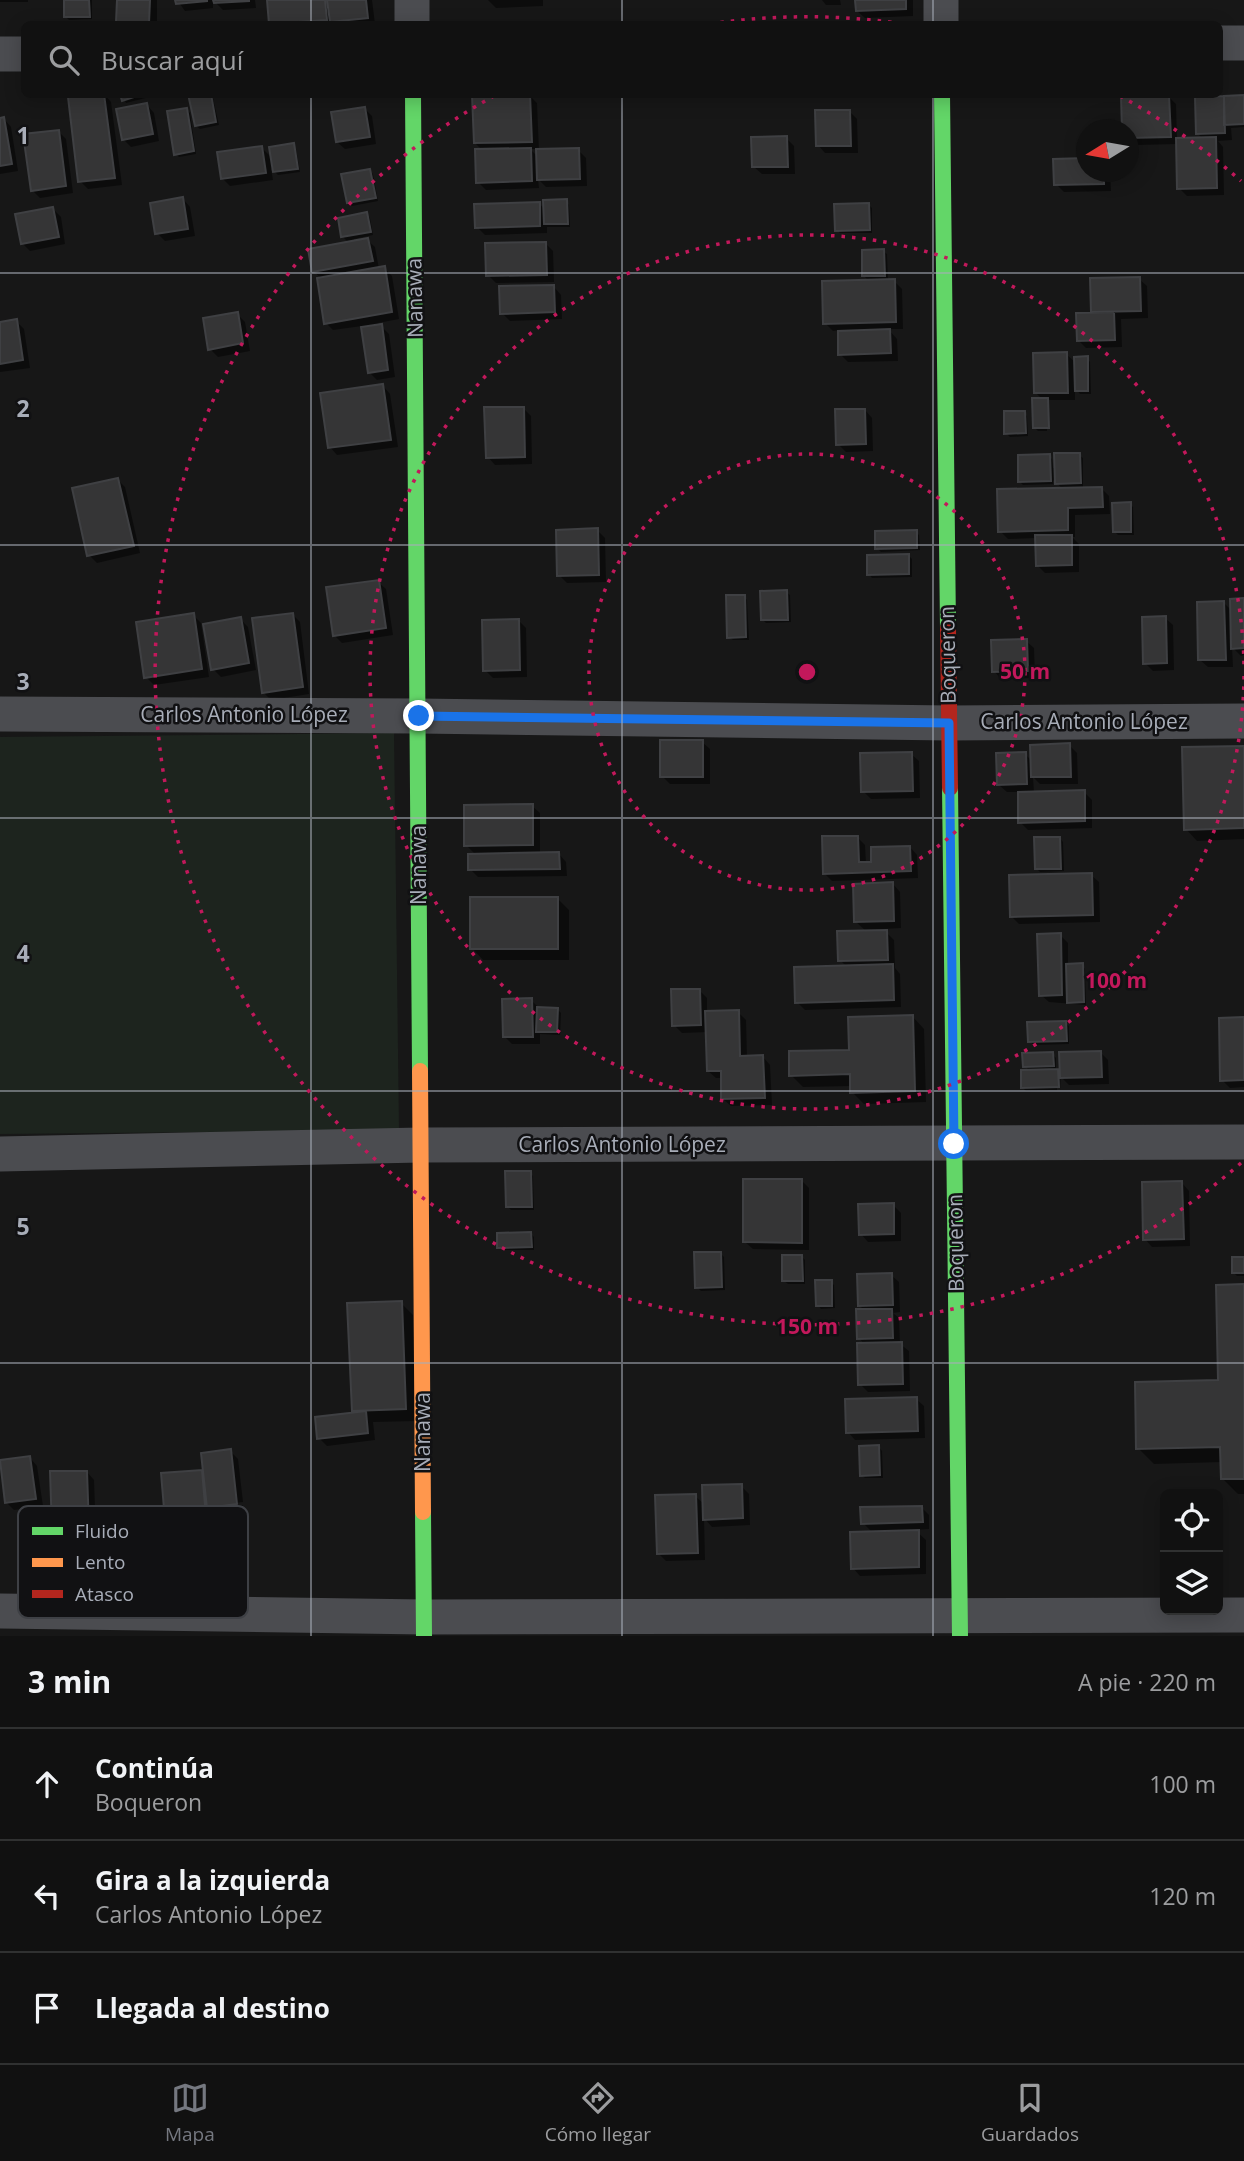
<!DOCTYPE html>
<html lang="es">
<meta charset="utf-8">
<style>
:root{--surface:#111;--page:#1a1a1a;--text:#f1f3f6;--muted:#9c9d9f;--line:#303131;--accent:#757880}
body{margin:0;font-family:"Open Sans",sans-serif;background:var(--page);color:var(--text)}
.controls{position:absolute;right:21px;bottom:21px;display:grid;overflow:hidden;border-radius:10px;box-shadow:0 4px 18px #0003}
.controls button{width:63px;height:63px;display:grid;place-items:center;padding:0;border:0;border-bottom:2px solid var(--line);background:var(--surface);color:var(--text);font:35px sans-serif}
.compass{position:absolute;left:1076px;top:119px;width:63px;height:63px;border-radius:50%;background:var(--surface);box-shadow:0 4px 18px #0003;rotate:259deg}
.stop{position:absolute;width:21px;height:21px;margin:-16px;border:5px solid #1a73e8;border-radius:50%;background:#fff}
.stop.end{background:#1a73e8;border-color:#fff;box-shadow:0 2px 7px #0008}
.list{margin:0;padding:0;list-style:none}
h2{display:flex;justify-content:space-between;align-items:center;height:91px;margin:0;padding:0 28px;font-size:30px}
h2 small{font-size:23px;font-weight:400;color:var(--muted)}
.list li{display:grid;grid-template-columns:46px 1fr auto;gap:21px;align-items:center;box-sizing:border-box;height:112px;padding:0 28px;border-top:2px solid var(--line)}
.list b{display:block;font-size:26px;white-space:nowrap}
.list p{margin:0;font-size:23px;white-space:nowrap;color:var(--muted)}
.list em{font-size:23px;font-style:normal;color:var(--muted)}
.icon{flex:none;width:38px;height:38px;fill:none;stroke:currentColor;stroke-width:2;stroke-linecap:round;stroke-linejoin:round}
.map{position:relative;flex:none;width:1244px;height:1636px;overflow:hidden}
.search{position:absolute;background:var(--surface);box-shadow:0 4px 18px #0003;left:21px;right:21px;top:21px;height:77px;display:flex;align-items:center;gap:18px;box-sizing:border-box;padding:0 24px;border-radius:10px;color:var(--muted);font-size:26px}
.sheet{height:427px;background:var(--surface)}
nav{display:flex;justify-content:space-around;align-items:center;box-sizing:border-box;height:98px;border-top:2px solid var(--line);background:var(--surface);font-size:19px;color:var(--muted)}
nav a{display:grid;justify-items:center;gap:4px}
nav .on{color:var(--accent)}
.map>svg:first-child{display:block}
.green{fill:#1d241e}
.shadow{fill:#0007;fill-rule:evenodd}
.building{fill:#353536;stroke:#3f4043;stroke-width:2}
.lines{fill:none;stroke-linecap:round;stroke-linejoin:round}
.street{stroke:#4b4c50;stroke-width:35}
.fast{stroke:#63d668;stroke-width:16}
.slow{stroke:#ff974d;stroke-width:16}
.jam{stroke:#b3261e;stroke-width:16}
.route{stroke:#1a73e8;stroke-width:9}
.grid{fill:none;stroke:#a8adb8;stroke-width:2;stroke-opacity:0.55}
.ring{fill:none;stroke:#c2185b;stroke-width:3.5;stroke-dasharray:3.5 7}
.labels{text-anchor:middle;stroke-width:5;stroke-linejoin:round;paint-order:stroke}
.street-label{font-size:21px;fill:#a8adb8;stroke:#111113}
.key{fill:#111113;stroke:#3e4045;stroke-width:2}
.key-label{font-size:19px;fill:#a8adb8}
.grid-label{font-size:23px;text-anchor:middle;font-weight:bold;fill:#a8adb8;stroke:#111113;stroke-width:5;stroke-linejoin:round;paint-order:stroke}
.centre{fill:#c2185b;stroke:#111113;stroke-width:3.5}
.ring-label{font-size:21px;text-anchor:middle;font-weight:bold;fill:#c2185b;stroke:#111113;stroke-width:5;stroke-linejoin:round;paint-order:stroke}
</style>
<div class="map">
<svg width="1244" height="1636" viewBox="0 0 1244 1636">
<rect width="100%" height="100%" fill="#171717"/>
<path class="green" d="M394,733L399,1130L0,1134V737Z"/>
<path class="shadow" d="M0,0H28V2H0Z
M65,0H92V19L69,20L66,17Z
M119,0H157V24H121L118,21Z
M177,0H213V8L185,11Z
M213,0H255L256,8L223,10Z
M269,0H372L375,24H273Z
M488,0H543V6L496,8Z
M822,0H840L841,5H826Z
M857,0H913V16L865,18L857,11Z
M104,94L111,102L122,185L88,189L80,181Z
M121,94H153V96L126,103Z
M190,94H212L219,125L200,129L196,126Z
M530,96L537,103L539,151L578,150L586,158L587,186L546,187L538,179L539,188L486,190L478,182L483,151L475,143ZM530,149H538V157Z
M1169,97L1176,104L1177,140L1203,139L1197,133L1244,97V127L1231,128L1232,140L1218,141L1223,147L1224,195L1187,196L1179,188L1178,144L1136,145V158H1128V130Z
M147,105L154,113L159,141L131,147L123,139Z
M365,109L372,116L376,144L345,149L337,142Z
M187,110L190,113L196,154L179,157L176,154Z
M849,111L857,119L858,153H825L818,145Z
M4,119L11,127L18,171L0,174V120Z
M58,131L66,139L73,193L40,198L32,190Z
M786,138L794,146L795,174H762L754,167Z
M293,145L296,149L300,172L278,175L271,168L273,180L230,186L223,179L262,148L273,159Z
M1086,160V172H1110L1111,191L1064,192L1056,184L1055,161Z
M370,171L373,174L378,201L352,206L349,202Z
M183,199L190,207L195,236L165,241L157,233Z
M566,201L569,205L570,227H547V233L485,235L477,227L539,203L545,210Z
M869,205L872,208V233H840L837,230Z
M53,209L61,217L65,244L30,251L22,243Z
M367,214L370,218L373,235L354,239V242L367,240L375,247L379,269L384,268L392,276L399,319L378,323L389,334L395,377L377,380L369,372L362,326L333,330L326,323L321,279L314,271L349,243L343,237Z
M545,243L553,251L554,282L496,283L488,275Z
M883,251L887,254L888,281H894L902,289L903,329H888L897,339L898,361L848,362L840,354V330L833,331L825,323L870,282L864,276Z
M1139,279L1147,286L1148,318L1121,319L1122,347L1086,348L1078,340L1093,315L1092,280Z
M554,287L561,295L562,319L510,321L502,313Z
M237,314L245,322L250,351L218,357L210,349Z
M16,321L24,329L30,368L0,372V324Z
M1066,354L1076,363L1087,358L1090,362L1091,394H1080L1075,388V400H1046L1047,431H1038L1035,428L1043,400L1036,393Z
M383,386L390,394L398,447L337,455L330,447Z
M523,408L531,416L532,464L495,465L488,457Z
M865,410L872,418L873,451L846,452L838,444Z
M1024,413L1027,416L1028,436L1010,437L1006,433Z
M1079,455L1083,458V489L1101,488L1109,496L1110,514L1075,515V537H1072L1079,544V572L1045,573L1037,565L1036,538L1008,539L1000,531L1063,489L1053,480V484L1023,485L1020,482L1049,456L1052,459L1053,468H1056Z
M118,480L125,487L140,553L97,563L89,555Z
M1130,504L1133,507L1134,535H1118L1114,531Z
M597,530L605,538L606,582L567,583L559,575Z
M916,532L919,535L920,550L881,552L877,548Z
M908,555L912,559V577L872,578L869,574Z
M378,582L386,589L393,635L342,643L334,635Z
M786,592L790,595L791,622L766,623L763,620Z
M744,596L747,600L749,640H733L729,637Z
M1244,600V655L1241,656L1232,647L1233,667H1208L1200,660L1224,603L1232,611Z
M292,614L300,622L309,694L271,700L263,692Z
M193,615L201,623L209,677L154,685L146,677Z
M1165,618L1173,625L1174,670L1153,671L1145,663Z
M240,619L248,627L256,670L221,677L213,669Z
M518,620L526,628L527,677L493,678L485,670Z
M1026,641L1034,648L1035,678L1001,679L994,671Z
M702,742L710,749V784H670L662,776Z
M1069,745L1077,753L1078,784H1040L1033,777L1034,793L1084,792L1092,800V828L1028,830L1020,822V792H1007L999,785L1025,754L1032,761Z
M1244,748V839L1197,841L1186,829Z
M911,754L919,761L920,798L871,799L863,791Z
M532,806L540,813V854H559L566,862L567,876L478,877L470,869L476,855L466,845Z
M857,837L865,845L866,864L873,863L910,847L917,855L918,878L832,881L824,873Z
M1060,838L1063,842L1064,871L1040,872L1037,869Z
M1091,875L1099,882L1100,922L1019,924L1011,916Z
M893,884L900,892L901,928L883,929L894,940L895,968L900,974L901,1007L805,1010L797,1002L847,967L840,960L867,932L856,922Z
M557,898L569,910V960H483L472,948Z
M1060,935L1068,943V966L1082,965L1085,969L1086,1005L1049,1002L1041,995Z
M699,990L707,998V1013L738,1012L746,1020L747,1058L763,1057L770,1065L772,1105L731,1106L723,1099V1078H716L708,1071V1032L682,1033L674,1025Z
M531,1000L539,1008L557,1009L561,1013L560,1035L540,1034V1044H512L504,1036Z
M913,1017L924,1029L926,1102L864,1104L852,1092V1086L803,1087L791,1075L851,1051Z
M1244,1019V1087L1230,1088L1222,1080Z
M1065,1023L1069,1026V1044L1033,1045L1030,1041Z
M1100,1052L1108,1060L1109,1084L1069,1085L1061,1077V1090L1060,1073Z
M1052,1054L1056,1058V1071L1059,1072H1057V1090L1026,1091L1022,1087L1030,1071L1025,1066Z
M530,1173L533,1176L534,1210H511L508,1207Z
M801,1180L809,1188V1250L753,1249L745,1242Z
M1182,1183L1189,1191L1190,1246L1152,1247L1145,1239Z
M893,1205L901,1213V1241L868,1242L861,1234Z
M530,1233L534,1237V1250H502L499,1247Z
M720,1253L724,1257L725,1290L701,1291L697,1287Z
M801,1256L805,1260V1284H788L784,1281Z
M1244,1259V1276H1237L1234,1273Z
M891,1275L899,1282L900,1312L893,1313L899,1318L900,1344L909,1351L910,1391L868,1392L860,1384L865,1345L859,1338L865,1311L860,1306Z
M831,1282L834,1285L835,1308L821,1309L818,1305Z
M1244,1286V1494H1238L1223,1479L1222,1462L1154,1464L1138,1448L1220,1382Z
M401,1303L413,1315L417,1421L373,1422L375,1440L327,1446L319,1438L357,1414L354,1411Z
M916,1399L924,1406L925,1438L855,1440L848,1432Z
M879,1447L882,1451L883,1478H865L861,1475Z
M230,1451L238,1459L243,1502L215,1505V1508L243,1505L244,1511L216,1515L221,1576L183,1579L171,1567L201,1472L205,1476Z
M30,1458L37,1466L43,1506L14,1510L6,1502Z
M87,1472L94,1480L96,1536L62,1537L54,1529Z
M741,1486L749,1494L750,1525L712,1527L704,1518L705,1560L666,1561L658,1553L695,1496L704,1504Z
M921,1507L929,1515V1529L915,1530L926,1540V1574L860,1576L853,1568L873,1533L863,1523Z"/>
<path class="building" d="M64,0H89L90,17H64Z
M117,0H150L149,23L116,22Z
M175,0H207V1L176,4Z
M213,0H249V1L214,3Z
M267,0H325L327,20L269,24Z
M327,0H366L368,18L330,22Z
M855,0H906V9L856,11Z
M88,94H104L115,178L78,182L68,97Z
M120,94H143L122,101Z
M188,94H211L216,122L195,126Z
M530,94L532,142L474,143L472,95Z
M1169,95L1171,137L1128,138V130H1122L1121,96Z
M1244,95V124L1224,125V96Z
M1224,96L1225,133L1196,134L1195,97Z
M147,103L153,134L122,140L116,109Z
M365,107L370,137L336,142L331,112Z
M187,108L194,151L174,155L167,111Z
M815,110H850L851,146H816Z
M4,117L12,164L0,166V118Z
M59,130L66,186L31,191L23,134Z
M787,136L788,167H752L751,137Z
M1216,137L1217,188L1177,189L1176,138Z
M1128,141H1133L1134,155H1128Z
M294,143L298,169L273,172L269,147Z
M262,146L266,173L221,179L217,152Z
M531,148L532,181L476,183L475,149Z
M579,148L580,179L537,180L536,149Z
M1086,158V172H1104V184L1054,185L1053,159Z
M370,169L376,198L347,203L341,174Z
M183,197L188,229L155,234L150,203Z
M567,199L568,224H544L543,200Z
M540,202V226L475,228L474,204Z
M869,203L870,230L835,231L834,204Z
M53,207L59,237L21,244L15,214Z
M367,212L371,232L341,237L338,218Z
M368,238L373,261L312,272L308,249Z
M546,242L547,275L486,276L485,243Z
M884,249L885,276H862V250Z
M385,266L392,312L324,324L317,278Z
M1140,277L1141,311L1091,312L1090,278Z
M895,279L896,322L823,324L822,281Z
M554,285L555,312L500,314L499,286Z
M238,312L243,343L208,350L203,318Z
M1114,312L1115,340L1077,341L1076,313Z
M17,319L23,360L0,364V322Z
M382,324L388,370L368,373L361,327Z
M890,329L891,353L838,355V331Z
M1067,352L1068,393H1034L1033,353Z
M1088,356V391H1075L1074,357Z
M383,384L391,440L328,448L320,393Z
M1032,398H1048L1049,428H1033Z
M484,407H524L525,457L486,458Z
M835,409H865L866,444L836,445Z
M1004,411H1025L1026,433L1004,434Z
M1054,453H1080L1081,483L1055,484Z
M1050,454L1051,481L1018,482V455Z
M118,478L134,546L87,556L72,488Z
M1102,487L1103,507L1068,508V530L998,532L997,489Z
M1131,502V532H1113L1112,503Z
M598,528L599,575L557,576L556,530Z
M917,530V548L875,549V531Z
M1035,535H1072V565L1036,566Z
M909,554V574L867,575V555Z
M379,580L386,628L333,636L326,587Z
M787,590L788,620H761L760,591Z
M726,595H745L746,637L727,638Z
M1244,598V648L1231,649L1230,599Z
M1224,601L1226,660H1198L1197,602Z
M194,613L202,669L144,678L136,622Z
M293,613L303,687L262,693L252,618Z
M1166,616L1167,663L1143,664L1142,617Z
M241,617L249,663L211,670L203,624Z
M519,619L520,670L483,671L482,620Z
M1027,639L1028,671L992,672L991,640Z
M660,740H703V777H660Z
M1070,743L1071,777H1031L1030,745Z
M1244,746V828L1184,830L1182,747Z
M912,752L913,791L861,792L860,753Z
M1026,752L1027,784L997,785L996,753Z
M1085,790V821L1018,823V792Z
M533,804V845L464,846V805Z
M822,836H858L859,862H871V847L910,846L911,871L823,874Z
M1034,837H1060L1061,869H1035Z
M559,852L560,869L468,870V854Z
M1092,873L1093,915L1010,917L1009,875Z
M893,882L894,921L854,922L853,884Z
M470,897H558V949H470Z
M887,930L888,960L838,961L837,931Z
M1061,933L1062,995L1039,996L1037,934Z
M1083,963L1084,1002L1067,1003L1066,964Z
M893,964L894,1000L795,1003L794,967Z
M671,989H700L701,1025L672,1026Z
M532,998L533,1037H503L502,999Z
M537,1007L558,1008L557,1032H536Z
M739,1010L740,1056L763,1055L765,1098L721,1099V1071H707L705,1011Z
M913,1015L915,1091L850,1093V1074L789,1076V1051L849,1050L848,1017Z
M1244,1017V1080L1220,1081L1219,1018Z
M1066,1021L1067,1041L1028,1042L1027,1022Z
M1101,1051L1102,1077L1060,1078L1059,1052Z
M1053,1052L1054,1066L1023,1067L1022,1053Z
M1058,1069L1059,1087L1021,1088V1070Z
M505,1171H531L532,1207H506Z
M743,1179H802V1243L743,1242Z
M1182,1181L1184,1239L1143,1240L1142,1182Z
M894,1203V1234L859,1235L858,1204Z
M531,1232L532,1247L497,1248V1233Z
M694,1252H721L722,1287L695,1288Z
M782,1255H802L803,1281H782Z
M1232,1257H1244V1273H1232Z
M892,1273L893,1305L858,1306L857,1274Z
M815,1280H832V1306H816Z
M1244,1284V1479H1221L1220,1447L1136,1449L1135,1382L1218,1380L1216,1285Z
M402,1301L406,1409L352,1411L347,1303Z
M856,1309H892L893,1338L857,1339Z
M902,1342L903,1384L858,1385L857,1343Z
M917,1397L918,1431L846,1433L845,1399Z
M366,1411L368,1433L317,1439L315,1417Z
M879,1445L880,1475L860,1476L859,1446Z
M231,1449L237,1504L207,1508L201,1453Z
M30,1456L36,1499L5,1503L0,1460Z
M202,1470L210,1564L169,1568L161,1473Z
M50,1471H87L89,1529L52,1530Z
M742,1484L743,1518L703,1520L702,1485Z
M696,1494L698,1553L657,1554L655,1495Z
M922,1506L923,1522L861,1524L860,1507Z
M919,1530V1567L851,1569L850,1532Z"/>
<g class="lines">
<path class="street" d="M412,0V24
M941,0V24
M1220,43H1244
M0,54H24
M0,714L419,716L949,723L1244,721
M0,1154L421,1145L1244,1142
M0,1611L424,1617L1244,1615"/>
<path class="fast" d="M413,94L420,1071
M942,94L948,628
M950,788L960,1636
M423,1512L424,1636"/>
<path class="slow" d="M420,1071L423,1512"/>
<path class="jam" d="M948,628L950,788"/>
</g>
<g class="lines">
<path class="route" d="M419,716L949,723L954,1144"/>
</g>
<path class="grid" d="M311,0V24M622,0V24M933,0V24M311,94V1636M622,94V1636M933,94V1636M0,273H1244M0,545H1244M0,818H1244M0,1091H1244M0,1363H1244"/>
<g class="ring">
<circle cx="807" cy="672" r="218"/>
<path d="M1244 676A437 437 0 1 1 1244 668"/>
<path d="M1241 1163A655 655 0 1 1 494 96M710 24A655 655 0 0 1 904 24M1120 96A655 655 0 0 1 1241 181"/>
</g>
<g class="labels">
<g class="street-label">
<text transform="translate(415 298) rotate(-91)" y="7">Nanawa</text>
<text transform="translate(948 655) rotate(-91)" y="7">Boqueron</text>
<text x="244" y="722">Carlos Antonio López</text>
<text x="1084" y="729">Carlos Antonio López</text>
<text transform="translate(419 865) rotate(-90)" y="7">Nanawa</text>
<text x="622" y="1152">Carlos Antonio López</text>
<text transform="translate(956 1243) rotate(-91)" y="7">Boqueron</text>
<text transform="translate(423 1432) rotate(-90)" y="7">Nanawa</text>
</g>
</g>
<rect x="18" y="1506" width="230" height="112" rx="10" class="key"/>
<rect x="32" y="1527" width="31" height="8" fill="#63d668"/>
<rect x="32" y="1558" width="31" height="9" fill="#ff974d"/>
<rect x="32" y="1590" width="31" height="8" fill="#b3261e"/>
<g class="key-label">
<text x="75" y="1538">Fluido</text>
<text x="75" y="1569">Lento</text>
<text x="75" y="1601">Atasco</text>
</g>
<g class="grid-label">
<text x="23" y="144">1</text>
<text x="23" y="417">2</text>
<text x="23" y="690">3</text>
<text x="23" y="962">4</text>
<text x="23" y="1235">5</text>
</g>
<circle cx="807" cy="672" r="10" class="centre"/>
<g class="ring-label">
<text x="1025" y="679">50 m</text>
<text x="1116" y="988">100 m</text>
<text x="807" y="1334">150 m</text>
</g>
</svg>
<div class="controls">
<button><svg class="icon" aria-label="locate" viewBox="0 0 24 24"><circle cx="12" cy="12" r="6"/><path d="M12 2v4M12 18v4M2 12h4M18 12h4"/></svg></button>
<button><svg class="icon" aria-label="layers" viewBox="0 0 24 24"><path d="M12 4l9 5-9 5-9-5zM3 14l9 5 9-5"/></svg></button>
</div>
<svg class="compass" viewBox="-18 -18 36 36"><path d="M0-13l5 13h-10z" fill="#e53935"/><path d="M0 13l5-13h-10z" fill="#9c9d9f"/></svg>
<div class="stop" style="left:954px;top:1144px"></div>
<div class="stop end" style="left:419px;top:716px"></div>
<div class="search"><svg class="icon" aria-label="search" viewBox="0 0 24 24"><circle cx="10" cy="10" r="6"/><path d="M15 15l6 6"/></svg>Buscar aquí</div>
</div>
<section class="sheet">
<h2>3 min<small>A pie · 220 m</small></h2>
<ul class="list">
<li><svg class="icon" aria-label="ahead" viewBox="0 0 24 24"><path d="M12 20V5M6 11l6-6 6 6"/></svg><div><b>Continúa</b><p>Boqueron</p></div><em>100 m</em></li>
<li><svg class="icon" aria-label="left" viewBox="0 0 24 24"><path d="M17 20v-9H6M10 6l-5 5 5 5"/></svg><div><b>Gira a la izquierda</b><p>Carlos Antonio López</p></div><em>120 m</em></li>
<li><svg class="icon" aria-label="arrive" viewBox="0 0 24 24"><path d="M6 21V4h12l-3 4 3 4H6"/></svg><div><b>Llegada al destino</b></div></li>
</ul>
</section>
<nav>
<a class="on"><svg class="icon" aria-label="map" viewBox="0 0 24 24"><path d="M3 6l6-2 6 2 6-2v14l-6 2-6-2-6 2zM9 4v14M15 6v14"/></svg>Mapa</a>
<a><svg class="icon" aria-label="directions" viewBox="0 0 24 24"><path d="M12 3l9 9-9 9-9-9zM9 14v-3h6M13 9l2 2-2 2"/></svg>Cómo llegar</a>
<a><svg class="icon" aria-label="saved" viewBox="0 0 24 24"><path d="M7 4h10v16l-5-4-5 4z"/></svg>Guardados</a>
</nav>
